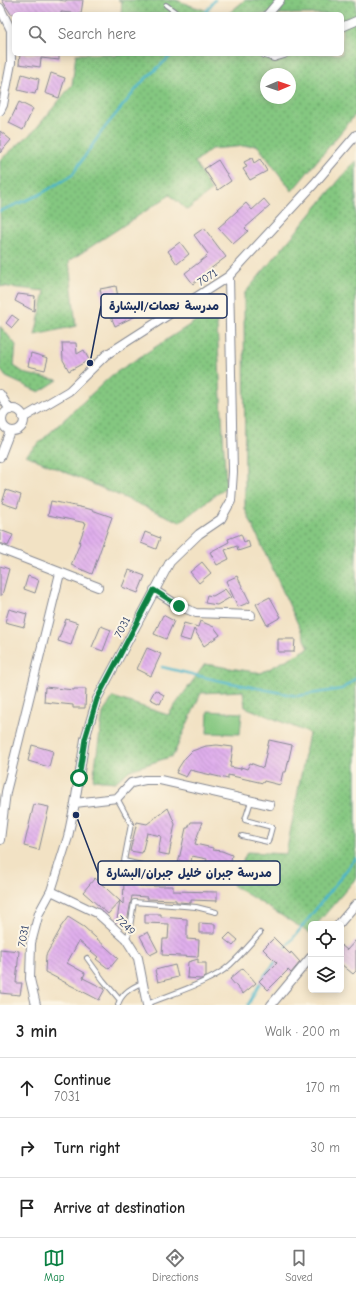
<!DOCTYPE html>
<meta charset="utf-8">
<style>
:root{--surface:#fff;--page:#f2f2f2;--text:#222;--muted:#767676;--line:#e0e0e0;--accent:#0b8043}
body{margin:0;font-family:"Comic Neue","Playpen Sans Arabic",sans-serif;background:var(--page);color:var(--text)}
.controls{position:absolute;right:12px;bottom:12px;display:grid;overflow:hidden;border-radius:6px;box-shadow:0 2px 10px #0003}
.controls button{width:36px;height:36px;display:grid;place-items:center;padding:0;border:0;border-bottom:1px solid var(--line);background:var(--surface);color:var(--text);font:20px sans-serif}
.compass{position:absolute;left:260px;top:68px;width:36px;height:36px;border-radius:50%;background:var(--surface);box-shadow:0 2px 10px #0003;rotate:88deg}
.stop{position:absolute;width:12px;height:12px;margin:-9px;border:3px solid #0b8043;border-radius:50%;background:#fff}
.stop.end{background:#0b8043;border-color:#fff;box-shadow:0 1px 4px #0008}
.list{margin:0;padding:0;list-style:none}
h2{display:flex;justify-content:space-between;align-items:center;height:52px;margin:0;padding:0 16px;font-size:17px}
h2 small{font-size:13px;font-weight:400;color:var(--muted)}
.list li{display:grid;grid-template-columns:26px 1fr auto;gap:12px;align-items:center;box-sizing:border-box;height:60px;padding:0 16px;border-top:1px solid var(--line)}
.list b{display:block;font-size:15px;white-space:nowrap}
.list p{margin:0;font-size:13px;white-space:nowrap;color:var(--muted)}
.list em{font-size:13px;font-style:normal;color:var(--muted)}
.icon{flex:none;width:22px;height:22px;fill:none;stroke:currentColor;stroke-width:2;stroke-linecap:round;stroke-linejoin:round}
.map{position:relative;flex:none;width:356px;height:1005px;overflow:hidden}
.search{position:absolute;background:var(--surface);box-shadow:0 2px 10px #0003;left:12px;right:12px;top:12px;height:44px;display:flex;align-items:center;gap:10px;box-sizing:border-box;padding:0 14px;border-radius:6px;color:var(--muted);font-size:15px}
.sheet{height:232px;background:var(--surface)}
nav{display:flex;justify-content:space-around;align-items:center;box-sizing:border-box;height:56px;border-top:1px solid var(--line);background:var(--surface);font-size:11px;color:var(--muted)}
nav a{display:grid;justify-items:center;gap:2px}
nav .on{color:var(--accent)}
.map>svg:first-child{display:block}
.grass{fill:url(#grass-dots);stroke:#507b6f;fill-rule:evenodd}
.pitch{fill:#84c780;stroke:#507b6f}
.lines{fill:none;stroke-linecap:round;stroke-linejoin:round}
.stream{stroke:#4cb6ca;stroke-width:2.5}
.building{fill:url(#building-back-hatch)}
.service-casing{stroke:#868891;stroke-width:6}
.minor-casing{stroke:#868891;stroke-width:10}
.service{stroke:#fff;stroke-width:4}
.minor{stroke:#fff;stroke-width:8}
.route{stroke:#0b8043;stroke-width:5}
.labels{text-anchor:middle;stroke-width:4;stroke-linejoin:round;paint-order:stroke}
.street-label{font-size:11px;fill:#1b2f5e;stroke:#fcf5e5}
.leader{fill:none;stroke:#1b2f5e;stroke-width:1.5}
.callout-dot{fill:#1b2f5e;stroke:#fcf5e5;stroke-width:1.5}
.callout{fill:#fcf5e5;stroke:#1b2f5e;stroke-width:1.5}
.callout-label{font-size:12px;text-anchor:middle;font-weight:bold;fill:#1b2f5e}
</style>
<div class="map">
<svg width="356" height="1005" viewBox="0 0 356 1005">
<defs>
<pattern id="grass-dots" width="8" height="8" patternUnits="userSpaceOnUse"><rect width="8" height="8" fill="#84c780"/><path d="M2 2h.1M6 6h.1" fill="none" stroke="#6ba26c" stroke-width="1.8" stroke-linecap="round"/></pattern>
<pattern id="building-back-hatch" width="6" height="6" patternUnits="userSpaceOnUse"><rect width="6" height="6" fill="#e0afec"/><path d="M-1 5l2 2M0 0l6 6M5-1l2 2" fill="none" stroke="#b58fc2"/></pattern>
</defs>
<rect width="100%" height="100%" fill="#fcf5e5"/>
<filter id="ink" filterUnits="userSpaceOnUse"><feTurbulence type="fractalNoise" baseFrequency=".025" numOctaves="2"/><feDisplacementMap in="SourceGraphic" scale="8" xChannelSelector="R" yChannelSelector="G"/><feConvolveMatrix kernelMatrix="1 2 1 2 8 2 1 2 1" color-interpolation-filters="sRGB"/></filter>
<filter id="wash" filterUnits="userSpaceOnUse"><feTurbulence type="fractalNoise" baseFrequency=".012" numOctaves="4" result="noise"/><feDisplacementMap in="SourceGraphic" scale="16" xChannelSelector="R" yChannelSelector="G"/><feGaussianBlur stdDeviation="0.9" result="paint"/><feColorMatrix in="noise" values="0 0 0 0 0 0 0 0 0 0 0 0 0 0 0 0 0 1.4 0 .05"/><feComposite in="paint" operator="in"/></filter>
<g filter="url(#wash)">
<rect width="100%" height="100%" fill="#f2e2c4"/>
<path class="grass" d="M118,0H176L192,6L218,14H121L122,2Z
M245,0H356V114L292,191L257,145L211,149L195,162L211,191L187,210L170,195L69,261L76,326L35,335L45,291L0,286V160L34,131L72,85L76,54H107L116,56L117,54H342V14H228ZM266,74H290V98H266Z
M356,160V878L317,924H311L310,933L232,885L247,852L286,854L309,733L245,707L243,691L201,693L173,756L130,770L115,782L93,780L103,713L113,697L168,715L205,664L261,673L309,648L245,509L244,294Z
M216,308L226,487L180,522L26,455L112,375Z
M0,326L16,345L14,366L26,374L58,380L39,392L6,377L0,369Z"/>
<path class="pitch" d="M208,711L242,713L240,734L207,733Z"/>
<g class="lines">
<path class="stream" d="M204,14L215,0
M0,211L39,195L72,175L102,131L143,81L173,54
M162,667L216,680L297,696L342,689L356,678
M283,951L356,858
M248,1005L264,976L277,960"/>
</g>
<g id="blocks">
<path class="building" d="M2,0H57L66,1V0H83L81,14L61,12V14H11Z
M20,54H59V60L41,58L40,67L19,64Z
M51,73L65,78L59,98L45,93Z
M22,74L39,79L37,91L36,90L35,94L18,90Z
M19,102L33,109L23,130L9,123Z
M0,131L11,140L0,153Z
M252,158L254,163L260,159L267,171L250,180L243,169L247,167L244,162Z
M218,160L231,181L218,190L204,169Z
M264,199L270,206L245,228L248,231L233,244L218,228L246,203L252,210Z
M204,228L226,257L205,273L206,274L193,284L185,273L206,257V256L208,254L194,235Z
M180,242L189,254L177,264L168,251Z
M116,286L120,309L134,302L140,314L115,326L107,307H104L100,289Z
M18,294L35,296L34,311L15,301Z
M12,315L19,320L12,328L6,323Z
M62,343H76L77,354L84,350L89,360L69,371L63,360Z
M31,353L48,358L45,370L28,366Z
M6,490L21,495L17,508L2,503Z
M51,501L89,509L112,517L92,574L71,565L80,543H79L86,523L48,515Z
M0,530L13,535L8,546L0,543Z
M145,532L160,538L156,549L141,543Z
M241,534L244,542L248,540L250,547L238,551L237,546L225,550L229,559L217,565L210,552L229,542L228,539Z
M202,562L211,573L199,583L190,572Z
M0,566L9,569L2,595H0Z
M129,570L145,576L138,593L122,587Z
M28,576L39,580L35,593L24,589Z
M237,576L250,602L238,607L226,581Z
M225,589L231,597L217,605L205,603L207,595L213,596Z
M270,597L281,617L267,625L256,604Z
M9,609L27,614L24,627L5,622Z
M163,615L174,621L166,639L154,634Z
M66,619L78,623L71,645L58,641Z
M200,621L214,627L220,635L204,646L194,629L190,641L179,638L184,623L198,627Z
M101,626L111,630L103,651L92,647Z
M278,639H295L294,652H278Z
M147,648L161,654L151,676L137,669Z
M45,687L74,690V689H86L85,708H73V705L44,702Z
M155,690L164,695L160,704L150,699Z
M269,740L292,745L286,772H283L280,785L264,781L263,783L228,775V779L190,770L186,777L176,773L179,767L185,758L192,751L206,746L217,745L233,747L230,767L241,769V767L247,769L250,763L263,768Z
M32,745L53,751L49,767L28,761Z
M34,804L49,807L39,850L24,846Z
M168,808L175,824L169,855L158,853L161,836L147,833L142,853L130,851L137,822L147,824Z
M191,822H203L198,834L195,844L213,848V850L222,851L232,855L227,881L214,879L216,872L204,871L207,859L192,856L189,874L179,873L180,864H178L186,828H188Z
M95,878L120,901L108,914L83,892Z
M124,883L140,884V886H173V891L217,892V901L191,900V903L179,902H176V900L147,899V897L132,896L127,922L117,920L120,901L123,904Z
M145,914H161V917L187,919V939L199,940L198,957L162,955L163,939H168L169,924L145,923Z
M68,917L84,927L118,958L109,969L96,959L98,957L79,941L67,963L85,973L83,978L105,989L99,1000L45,972L46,955L61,928H60Z
M199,923L215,924V933H199Z
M148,932L158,951L150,955L140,936Z
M230,933L238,940L233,946L224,939Z
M274,938L290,954L291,952L300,962L291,973L288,970L268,990L259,981L277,963L263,949Z
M356,940V971L353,974L341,964V945L347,950Z
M0,949L19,951L16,983H22L20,995L0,993Z
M198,959V963H206V977L201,979L187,978L188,962Z
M175,965L178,977L158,982L155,970Z
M243,968L256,983L243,994L230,979Z"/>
</g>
</g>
<g filter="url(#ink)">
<use href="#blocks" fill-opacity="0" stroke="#868891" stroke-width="1"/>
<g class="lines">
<g class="service-casing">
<path id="service" d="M166,5L178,14
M117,798L131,824L124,861L142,865
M242,836L268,842L272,827L245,820L251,801
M126,939L129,933L134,902L196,907L216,912
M87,958L103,980L119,999
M147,1004C171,994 212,982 230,965C241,955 250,944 260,933
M118,1005C121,993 132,987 142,983"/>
</g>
<g class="minor-casing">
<path id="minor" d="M0,8L11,30V63L3,105L0,111
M268,14L280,0
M342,27L356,21
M265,54L274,57L284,54
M0,394L10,410
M2 420a11 11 0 1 1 22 0a11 11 0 1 1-22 0Z
M23,418L69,391L106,355L229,276L314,184L356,135
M0,457L10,431
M0,549L98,587
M154,590L179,606L196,613L251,615
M75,803L117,798L131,783L145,780H160L270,805
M0,840L6,792L60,573
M51,891L97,913L126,939L138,958L147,1005
M339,924L356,904
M36,1005L30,979L31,943L39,913L51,891L68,837L75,803L85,739L97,699L170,562L199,534L221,519L231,501L233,472L229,276
M271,1005L311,957"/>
</g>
<use href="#service" class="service"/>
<use href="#minor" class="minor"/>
</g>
</g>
<g class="lines" filter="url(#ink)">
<path class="route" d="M79,778L85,739L97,699L154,590L179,606"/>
</g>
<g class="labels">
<g class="street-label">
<text transform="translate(207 277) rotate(-33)" y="4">7071</text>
<text transform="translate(122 627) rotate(-62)" y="4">7031</text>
<text transform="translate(126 925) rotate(45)" y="4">7249</text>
<text transform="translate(23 936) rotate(-80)" y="4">7031</text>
</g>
</g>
<path class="leader" d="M90 363L101 306M76 815L98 873"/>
<g class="callout-dot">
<circle cx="90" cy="363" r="4"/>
<circle cx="76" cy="815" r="4"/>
</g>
<g class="callout">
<rect x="101" y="294" width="126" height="24" rx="4"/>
<rect x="98" y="861" width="182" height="24" rx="4"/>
</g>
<g class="callout-label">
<text x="164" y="310">مدرسة نعمات/البشارة</text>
<text x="189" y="877">مدرسة جبران خليل جبران/البشارة</text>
</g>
</svg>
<div class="controls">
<button><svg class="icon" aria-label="locate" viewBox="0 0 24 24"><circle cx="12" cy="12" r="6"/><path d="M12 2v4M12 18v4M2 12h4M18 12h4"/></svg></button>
<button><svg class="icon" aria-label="layers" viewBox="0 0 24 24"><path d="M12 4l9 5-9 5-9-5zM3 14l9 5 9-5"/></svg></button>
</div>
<svg class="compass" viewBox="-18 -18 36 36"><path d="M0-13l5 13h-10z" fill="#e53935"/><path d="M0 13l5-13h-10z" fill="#767676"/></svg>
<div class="stop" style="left:79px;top:778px"></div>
<div class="stop end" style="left:179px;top:606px"></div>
<div class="search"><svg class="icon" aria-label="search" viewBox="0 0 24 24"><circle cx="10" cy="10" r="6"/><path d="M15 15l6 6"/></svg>Search here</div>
</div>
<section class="sheet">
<h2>3 min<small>Walk · 200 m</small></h2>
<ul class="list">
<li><svg class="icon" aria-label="ahead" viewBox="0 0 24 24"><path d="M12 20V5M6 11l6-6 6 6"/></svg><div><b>Continue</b><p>7031</p></div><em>170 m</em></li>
<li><svg class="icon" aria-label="right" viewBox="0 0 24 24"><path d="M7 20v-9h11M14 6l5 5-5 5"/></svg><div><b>Turn right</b></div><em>30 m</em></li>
<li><svg class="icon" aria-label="arrive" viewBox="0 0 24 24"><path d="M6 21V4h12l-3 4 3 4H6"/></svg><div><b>Arrive at destination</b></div></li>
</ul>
</section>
<nav>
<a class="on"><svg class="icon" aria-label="map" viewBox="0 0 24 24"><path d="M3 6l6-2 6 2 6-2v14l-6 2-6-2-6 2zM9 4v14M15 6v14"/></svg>Map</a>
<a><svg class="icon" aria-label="directions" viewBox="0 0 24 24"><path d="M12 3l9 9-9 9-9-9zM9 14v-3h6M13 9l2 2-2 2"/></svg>Directions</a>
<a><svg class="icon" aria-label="saved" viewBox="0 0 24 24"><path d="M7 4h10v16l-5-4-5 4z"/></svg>Saved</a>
</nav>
